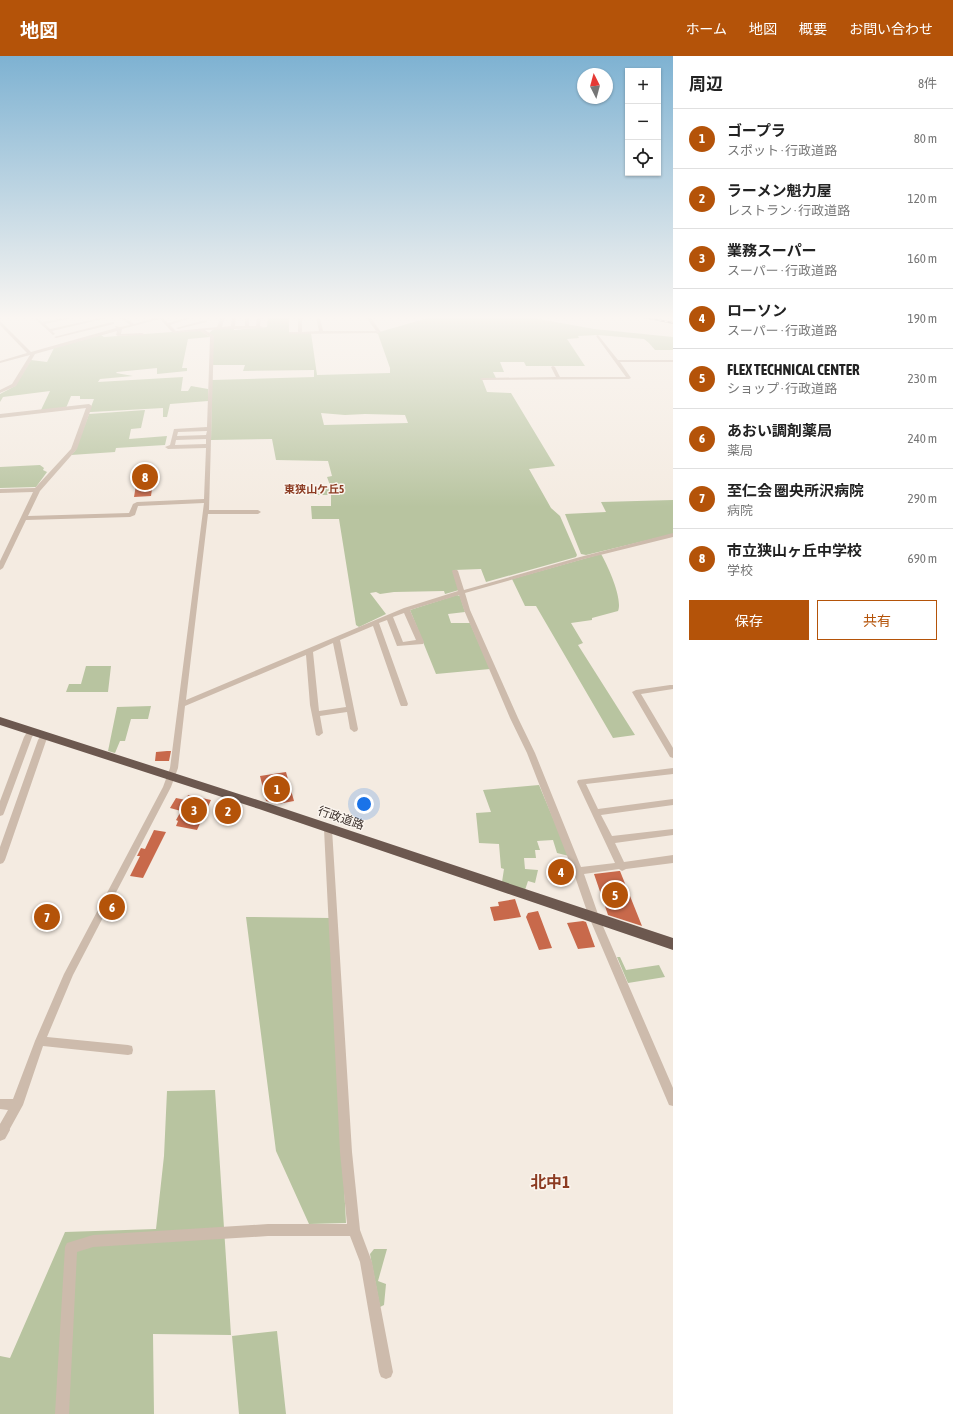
<!DOCTYPE html>
<html lang="ja">
<meta charset="utf-8">
<style>
:root{--surface:#fff;--page:#f6f6f6;--text:#222;--muted:#767676;--line:#e0e0e0;--accent:#b45309}
body{margin:0;font-family:"Asap Condensed","Noto Sans JP",sans-serif;background:var(--page);color:var(--text)}
.controls{position:absolute;right:12px;top:12px;display:grid;overflow:hidden;border-radius:0px;box-shadow:0 1px 3px #0004}
.controls button{width:36px;height:36px;display:grid;place-items:center;padding:0;border:0;border-bottom:1px solid var(--line);background:var(--surface);color:var(--text);font:20px sans-serif}
.compass{position:absolute;left:577px;top:12px;width:36px;height:36px;border-radius:50%;background:var(--surface);box-shadow:0 1px 3px #0004;rotate:354deg}
.you{position:absolute;left:364px;top:748px;width:14px;height:14px;margin:-10px;border:3px solid #fff;border-radius:50%;background:#1a73e8;box-shadow:0 0 0 6px #1a73e833}
.badge{display:grid;place-items:center;width:26px;height:26px;border-radius:50%;background:var(--accent);color:#fff;font-size:13px;font-weight:700}
.pin{position:absolute;translate:-50% -50%;border:2px solid #fff;box-shadow:0 1px 4px #0006}
.list{margin:0;padding:0;list-style:none}
h2{display:flex;justify-content:space-between;align-items:center;height:52px;margin:0;padding:0 16px;font-size:17px}
h2 small{font-size:13px;font-weight:400;color:var(--muted)}
.list li{display:grid;grid-template-columns:26px 1fr auto;gap:12px;align-items:center;box-sizing:border-box;height:60px;padding:0 16px;border-top:1px solid var(--line)}
.list b{display:block;font-size:15px;white-space:nowrap}
.list p{margin:0;font-size:13px;white-space:nowrap;color:var(--muted)}
.list em{font-size:13px;font-style:normal;color:var(--muted)}
.actions{display:flex;gap:8px;padding:12px 16px}
.actions a{flex:1;padding:9px 0;border:1px solid var(--accent);border-radius:0px;text-align:center;font-size:14px;color:var(--accent)}
.actions .main{background:var(--accent);color:#fff}
.icon{flex:none;width:22px;height:22px;fill:none;stroke:currentColor;stroke-width:2;stroke-linecap:round;stroke-linejoin:round}
.map{position:relative;flex:none;width:673px;height:1358px;overflow:hidden}
header{display:flex;align-items:center;gap:24px;box-sizing:border-box;height:56px;padding:0 20px;background:var(--accent);color:#fff}
header strong{font-size:19px}
nav{display:flex;gap:22px;margin-inline-start:auto;font-size:14px}
main{display:flex}
aside{flex:1;background:var(--surface)}
.map>svg:first-child{display:block}
.green{fill:#b8c4a0;fill-rule:evenodd}
.building{fill:#c8694b}
.lines{fill:none;stroke-linecap:round;stroke-linejoin:round}
.minor{fill:#cdbbac;fill-rule:evenodd}
.tertiary{fill:#cdbbac;fill-rule:evenodd}
.trunk{fill:#6c584f;fill-rule:evenodd}
.rail-casing{stroke:#3b302b;stroke-width:2}
.rail{stroke:#fbf5ee;stroke-width:1;stroke-dasharray:3.5;stroke-linecap:butt}
.labels{text-anchor:middle;stroke-width:3;stroke-linejoin:round;paint-order:stroke}
.far-neighbourhood-label{font-size:11px;font-weight:bold;fill:#8c3b22;stroke:#fbf5ee}
.street-label{font-size:12px;fill:#3b302b;stroke:#fbf5ee}
.near-neighbourhood-label{font-size:16px;font-weight:bold;fill:#8c3b22;stroke:#fbf5ee}
</style>
<header>
<strong>地図</strong>
<nav><a>ホーム</a><a>地図</a><a>概要</a><a>お問い合わせ</a></nav>
</header>
<main>
<div class="map">
<svg width="673" height="1358" viewBox="0 0 673 1358">
<rect width="100%" height="100%" fill="#f4ebe1"/>
<path class="green" d="M268,261H289V278L311,277L317,319L390,317V312L378,278L376,277L431,261H528L594,273L673,281V294H655L649,287L644,283L598,279L578,280L579,282L567,283L585,310H526L524,306H500L504,316H493L496,322L482,323L487,336L511,337L555,410L529,413L551,452L560,460L577,499L576,501L486,526L481,513L454,514L459,534L445,538L444,535L394,536L380,538L376,536L370,537L386,558L359,571L356,569L339,463H312L311,450H331V439H307L306,433L331,432L327,421L332,420L328,405L276,404L272,383L211,384L212,324L314,321V314L243,315L245,309H212L213,281L209,277L215,272H234V274L267,271ZM321,357L345,359L365,358L405,359L408,367L324,369Z
M199,274L210,281L188,283L182,312H187V315L157,318V312L117,316L116,317L133,320L100,323L98,326L183,321L181,335H188L191,330L208,333V345L170,348L167,361H163V352L91,356H89L94,343H80V340H71L66,352L41,354L50,335L3,341L0,346V338L15,330L31,304L47,306L54,292L101,279L104,281Z
M145,354L141,372L131,373L129,383L167,380L165,389L116,392L115,396L71,399L75,395L89,358Z
M40,409L44,412L43,414L47,416L36,431L0,432V411Z
M673,444V478L586,499L581,498L565,458L606,456L601,446Z
M601,498C608,510 623,543 618,555L592,562V564L571,567L583,587L578,589L635,679L613,682L536,550H525L512,523Z
M457,539L460,540L465,556L448,558L451,567H470L490,613L436,618L410,554Z
M86,610H111L108,636H66L69,628H81Z
M151,650L148,663H131L125,685H120L115,697L108,695L117,651Z
M539,729L569,800L557,797L553,784L537,785L540,794H535L536,802H524L525,813L538,814L535,827L528,825L525,834L502,826L504,813L501,812L499,788L479,787L476,757L491,756L483,734Z
M246,861L330,862L346,1167L309,1168L276,1095Z
M617,901H620L626,914L659,909L665,921L628,927Z
M215,1034L231,1279L153,1278L154,1358H0V1300L10,1302L65,1176L156,1173L164,1100L167,1035Z
M374,1193H387L378,1225L386,1228L384,1249L380,1251L370,1198Z
M277,1275L286,1358H239L232,1280Z"/>
<path class="building" d="M145,412H155L151,440L134,441L138,417H145Z
M167,695H171L169,705H155L156,696Z
M286,716L294,745L278,748L266,745L260,720Z
M188,739L211,744L197,774L176,770L178,765L176,764L181,755L170,752L176,742L186,744Z
M226,745L238,748L230,765L218,762Z
M154,774L166,776L143,822L130,820L140,800H137L141,792L145,793Z
M619,815H620L642,870L608,859L594,818Z
M515,843L521,861L494,865L490,851L499,850L498,846Z
M538,855L552,892L539,894L526,861L528,857Z
M583,865L586,866L595,891L578,893L567,867Z"/>
<g class="lines">
<path class="minor" d="M33,261H37L42,266L69,261H76L45,268L50,273L105,261L107,262L52,275L55,278L53,279Z
M120,261H124L134,268L158,261H164L163,262L168,267L188,261H194L170,269L176,275L217,271L221,261H225L222,271L231,270L232,261H236L235,270H245V261H249V270H256L257,261H261L260,270L263,271L261,272L205,274L214,280L209,454H258L261,456L258,458H208L186,644L404,552L458,535L452,515L453,514H457L458,515L464,534L580,501L673,477V481L584,503L465,537L470,554L518,662L535,697L581,811L615,807L577,726L578,724L673,712V718L586,728L598,753L673,743V749L601,759L612,780L673,773V779L615,787L624,806L673,799V807L626,813L622,815L619,813L584,818L599,861L673,1032V1050L669,1049L589,861L573,815L527,697L510,662L464,554L459,539L410,554L424,586L423,588L397,590L387,564L379,567L408,648L407,650H401L400,648L373,570L340,584L358,673L357,675L354,676L350,673L347,656L320,660L323,677L319,680L316,679L310,649L306,599L185,650L178,712L171,731L73,919L47,981L128,989L132,990L133,994L132,998L128,999L43,990L23,1049L7,1078L0,1080V1068L8,1054L0,1053V1043H13L35,985L64,918L163,731L170,712L204,447L138,450L135,459L130,461L26,464L3,512L0,514V505L33,436L0,437V433L35,432L71,393L86,352L0,362V358L89,348L92,350L77,393L40,435L28,460L129,457L133,448L137,446L204,443L206,392L168,393L165,391L170,389L174,373L207,371L210,281L200,275L173,277L160,263L122,273L121,278L142,277L144,278V279L118,280L116,279L117,275L35,298L16,330L0,337V334L12,328L30,299L0,307V305L27,297L0,269V265L31,296L116,272L115,270L120,271L130,269ZM207,375L206,379L177,380L178,376ZM206,383V388L175,389L176,384ZM404,557L416,584L403,586L393,561ZM333,587L346,651L319,655L313,596Z
M298,261H302V276L319,275L316,261H320L323,275H376L366,261H370L381,276L379,277L289,278V276H298Z
M205,264H207V266L178,273L176,272Z
M112,266H114V268L56,282L54,281Z
M598,279L618,304H673V306H620L631,322L629,323L482,324L480,323L482,322L556,321L551,311L553,310L555,311L560,321H626L596,280Z
M670,629H673V633L641,638L673,692V702L670,701L632,636L636,634Z
M32,672L36,675L32,681L4,757L3,759L0,760V745L24,681L29,673Z
M45,677L49,680L46,685L5,804L3,807L0,808V791L38,684L42,678Z
M328,770L331,771L332,773L352,1096L360,1174L372,1206L393,1316L391,1321L386,1323L381,1321L379,1316L360,1206L350,1180H268L93,1191L77,1196L69,1358H55L65,1191L67,1187L93,1179L268,1168H347L340,1096L324,773L325,771Z"/>
<path class="tertiary" d="M3,1067L8,1069L10,1074L5,1083L0,1085V1068Z"/>
<path class="trunk" d="M0,661L267,747L673,882V894L259,753L0,669Z"/>
<g class="rail-casing">
<path id="rail" d="M644,261L673,267"/>
</g>
<use href="#rail" class="rail"/>
</g>
<linearGradient id="sky" x2="0" y2="1"><stop stop-color="#7eb2d2"/><stop offset="0.58" stop-color="#faf6f2"/><stop offset="1" stop-color="#faf6f2" stop-opacity="0"/></linearGradient>
<rect width="673" height="451" fill="url(#sky)"/>
<g class="labels">
<g class="far-neighbourhood-label">
<text x="314" y="437">東狭山ケ丘5</text>
</g>
<g class="street-label">
<text transform="translate(341 762) rotate(19)" y="4">行政道路</text>
</g>
<g class="near-neighbourhood-label">
<text x="550" y="1132">北中1</text>
</g>
</g>
</svg>
<div class="controls">
<button>+</button>
<button>−</button>
<button><svg class="icon" aria-label="locate" viewBox="0 0 24 24"><circle cx="12" cy="12" r="6"/><path d="M12 2v4M12 18v4M2 12h4M18 12h4"/></svg></button>
</div>
<svg class="compass" viewBox="-18 -18 36 36"><path d="M0-13l5 13h-10z" fill="#e53935"/><path d="M0 13l5-13h-10z" fill="#767676"/></svg>
<div class="you"></div>
<div class="pin badge" style="left:277px;top:733px">1</div>
<div class="pin badge" style="left:228px;top:755px">2</div>
<div class="pin badge" style="left:194px;top:754px">3</div>
<div class="pin badge" style="left:561px;top:816px">4</div>
<div class="pin badge" style="left:615px;top:839px">5</div>
<div class="pin badge" style="left:112px;top:851px">6</div>
<div class="pin badge" style="left:47px;top:861px">7</div>
<div class="pin badge" style="left:145px;top:421px">8</div>
</div>
<aside>
<h2>周辺<small>8件</small></h2>
<ul class="list">
<li><span class="badge">1</span><div><b>ゴープラ</b><p>スポット · 行政道路</p></div><em>80 m</em></li>
<li><span class="badge">2</span><div><b>ラーメン魁力屋</b><p>レストラン · 行政道路</p></div><em>120 m</em></li>
<li><span class="badge">3</span><div><b>業務スーパー</b><p>スーパー · 行政道路</p></div><em>160 m</em></li>
<li><span class="badge">4</span><div><b>ローソン</b><p>スーパー · 行政道路</p></div><em>190 m</em></li>
<li><span class="badge">5</span><div><b>FLEX TECHNICAL CENTER</b><p>ショップ · 行政道路</p></div><em>230 m</em></li>
<li><span class="badge">6</span><div><b>あおい調剤薬局</b><p>薬局</p></div><em>240 m</em></li>
<li><span class="badge">7</span><div><b>至仁会 圏央所沢病院</b><p>病院</p></div><em>290 m</em></li>
<li><span class="badge">8</span><div><b>市立狭山ヶ丘中学校</b><p>学校</p></div><em>690 m</em></li>
</ul>
<div class="actions"><a class="main">保存</a><a>共有</a></div>
</aside>
</main>
